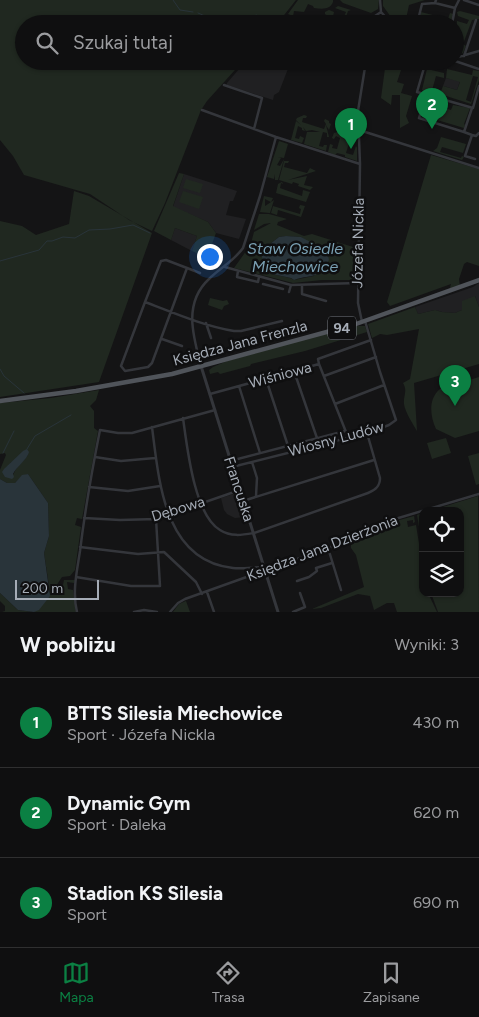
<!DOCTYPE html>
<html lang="pl">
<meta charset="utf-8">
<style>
:root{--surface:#0f0f10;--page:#181819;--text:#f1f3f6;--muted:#9b9c9f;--line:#2f2f30;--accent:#0b8043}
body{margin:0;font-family:Figtree,sans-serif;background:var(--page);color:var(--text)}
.controls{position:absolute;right:15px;bottom:15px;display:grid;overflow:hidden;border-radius:10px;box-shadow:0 1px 4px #0004}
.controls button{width:45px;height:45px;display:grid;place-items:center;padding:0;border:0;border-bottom:1px solid var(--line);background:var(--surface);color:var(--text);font:25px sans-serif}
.scale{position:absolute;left:15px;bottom:12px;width:84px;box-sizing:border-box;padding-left:5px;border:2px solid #a5acb6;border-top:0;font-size:14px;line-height:18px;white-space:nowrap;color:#a5acb6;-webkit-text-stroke:4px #0f0f10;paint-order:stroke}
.you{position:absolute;left:209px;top:256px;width:18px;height:18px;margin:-12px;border:4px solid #fff;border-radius:50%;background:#1a73e8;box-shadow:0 0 0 8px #1a73e833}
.badge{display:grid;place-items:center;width:32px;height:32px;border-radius:50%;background:var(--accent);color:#fff;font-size:16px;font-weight:700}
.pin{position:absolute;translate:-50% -41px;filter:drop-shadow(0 1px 2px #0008)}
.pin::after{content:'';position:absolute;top:26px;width:18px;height:15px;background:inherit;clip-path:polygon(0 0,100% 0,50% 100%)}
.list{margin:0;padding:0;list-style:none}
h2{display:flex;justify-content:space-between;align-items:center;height:65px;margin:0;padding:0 20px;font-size:21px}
h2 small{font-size:16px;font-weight:400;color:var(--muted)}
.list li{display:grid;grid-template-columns:32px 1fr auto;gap:15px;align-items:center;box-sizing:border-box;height:90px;padding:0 20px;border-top:1px solid var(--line)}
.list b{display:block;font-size:19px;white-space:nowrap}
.list p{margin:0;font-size:16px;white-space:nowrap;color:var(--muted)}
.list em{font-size:16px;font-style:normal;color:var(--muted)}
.icon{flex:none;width:28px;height:28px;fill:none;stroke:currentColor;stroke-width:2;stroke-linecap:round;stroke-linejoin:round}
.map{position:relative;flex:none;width:479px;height:612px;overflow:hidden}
.search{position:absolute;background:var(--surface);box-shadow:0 1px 4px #0004;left:15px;right:15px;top:15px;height:55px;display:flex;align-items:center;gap:12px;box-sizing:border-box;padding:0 18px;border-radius:28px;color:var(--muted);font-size:19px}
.sheet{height:335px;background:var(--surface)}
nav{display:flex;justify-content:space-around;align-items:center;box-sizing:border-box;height:70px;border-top:1px solid var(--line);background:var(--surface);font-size:14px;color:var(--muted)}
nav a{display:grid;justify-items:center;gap:2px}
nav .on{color:var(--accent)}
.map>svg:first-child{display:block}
.built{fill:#202022}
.green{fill:#202820;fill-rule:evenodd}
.water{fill:#29343a}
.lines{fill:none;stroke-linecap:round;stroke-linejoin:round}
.stream{stroke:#29343a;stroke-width:1}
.minor{stroke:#34363b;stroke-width:2.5}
.tertiary{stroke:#34363b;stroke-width:3}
.primary{stroke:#50545a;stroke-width:4.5}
.labels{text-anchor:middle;stroke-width:5;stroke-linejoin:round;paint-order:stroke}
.shield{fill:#0f0f10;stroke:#787d84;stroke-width:1}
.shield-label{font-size:14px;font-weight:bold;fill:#a5acb6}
.street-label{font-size:15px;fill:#a5acb6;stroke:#0f0f10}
.water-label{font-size:16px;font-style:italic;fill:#7aa0b3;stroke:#0f0f10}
</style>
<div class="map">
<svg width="479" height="612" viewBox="0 0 479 612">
<rect width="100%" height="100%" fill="#141415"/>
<path class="built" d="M246,61H291L279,92L274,95L273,100L227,85V83Z
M446,78L460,81L457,90L443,86Z
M184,174L237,191L233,201H230L226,215L246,219L239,239L216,233L208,222L173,207Z
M175,228L197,236L192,251L171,240Z
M479,283V307L475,296L462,310L455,313L442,312L435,310L418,314L415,307L473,287Z
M237,493L245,517L235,518L227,514L224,510L221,498Z"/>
<path class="green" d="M0,0H296L277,24H24V61H243L207,101L201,110L165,203L152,231L129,220L90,194L24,175L13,156L0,140Z
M298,0H333V2C330,10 322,9 314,8L313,6L308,4L304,12L294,11L293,16L288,14Z
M340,0H379L378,9L371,13L343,3Z
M383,0H425L409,5L405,24H396L383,6Z
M338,6L351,10L348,11L346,17L351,18V20L354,21L355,24H347L329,19V17L325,14V12L329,10L334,12L333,16L343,19L346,12L335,8Z
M460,11L479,16V19L472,20L463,44L466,46L463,53L455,56L457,21L467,24L469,20L458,16L457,12Z
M421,12L448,19L450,13L453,14L450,24L442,22L441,24H428L429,18L420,16Z
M286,17L314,24H279Z
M386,61H404L397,82L404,84L401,93L412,96L406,116L409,123L400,128V95H392L391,105L381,98Z
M427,69L444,73V78L436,76L431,94L422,90Z
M447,69L472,75L473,70L479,71V80L471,104L440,94L443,86L457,90L460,82L446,78ZM473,76L478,77L471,102L466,100Z
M426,102L451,110L453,105L470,108L464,124L465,125L464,128L424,116L427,104Z
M304,115L307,116L306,118H303L302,122L324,129L326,124L324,121L325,119L329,121V123L331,124L329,130L326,125L329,137H327V133L323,132L319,146L323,147L324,145H327L326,151L304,144L307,132H320L312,130L306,131L303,127L305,131L302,130V128L298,126L295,138L299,139L300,136L304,138L302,143L291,140L296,121L301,125L296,120L297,118Z
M340,127L344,128H341L340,133L354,138V132H356V142L350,140L346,153L353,155L356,146L357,148V161L345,157V155L337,153L335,155L328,152L330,144L333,145L332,148L337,149L340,138L336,136L334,139L332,138L334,133L338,132Z
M441,137L466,144L463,153L442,147L440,152L461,158L462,156L464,157L462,160L433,151L437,148Z
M279,141L288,144L284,158L278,157L281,158L277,165L280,166L284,159L278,180H275V174L274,179L267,177Z
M431,155L479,169V266L467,262L464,264L459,279L460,287L449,291L451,284L390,306L387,302Z
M284,161H289L288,163H285L284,167L307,173L310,168L316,171L288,180L307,176L304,185L313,187L310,190L298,186L299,184L293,182L292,184L279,180Z
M179,173L184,174L173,206L208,222L216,233L207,258L192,251L197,236L175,228L171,240L154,231Z
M186,179L203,184L200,193L183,188Z
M282,182L283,184L281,183L280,188L302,196L303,190L310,192L306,202L276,193L278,184Z
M74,191L89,196L152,233L99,382L0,397V221L22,226L36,235L69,224Z
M183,191L203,197L199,209L179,202Z
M264,196L273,198L271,202L265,199V206L274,200L270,213L260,212Z
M300,205L305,206L301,217L278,210L277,215L271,213L273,206L300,214L301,209L299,208Z
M259,214H269L287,219L278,222L277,225L304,236L312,234L353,247L355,249V280H322L293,283L234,268L249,247L254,254L250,247L254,232L271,223L264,224L254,230ZM286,236L301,237L311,244L321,247L314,276L294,280L290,278L268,273L266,244H270L279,237Z
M475,296L479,307V364L414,383L417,431C413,424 405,412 404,404C403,396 408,391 403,383L410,379L419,329L387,335L380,334L372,338L368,324L415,307L418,314L435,310L442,312L455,313L462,310V301Z
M210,298L223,301L227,300L229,304L224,306L222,310L208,305Z
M352,326H365L367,332L305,351L251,364L250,366L220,374L218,372L210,374L209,370L213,367L227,361Z
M479,377V431L455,438L436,429C430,416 428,399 440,389Z
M99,390L96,400L90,406L94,411V428L98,431L82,519L77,518L75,525L81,527L75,570L70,576L62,577L54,589L56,592L62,590L64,580H75L74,583L67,582L68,589L73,590L76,612H2L5,611V606L0,601V593L18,610L34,612L50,592L44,553L49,536L48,503L28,474L22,476L15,483H7L0,479V470L6,455L5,453L0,454V403L51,398ZM28,455L16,469L13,475L10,463Z
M446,438L451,453L432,459L427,443Z
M479,453V484L476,485L468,456Z
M478,496L479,612H438L431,593H460V511H430Z
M423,513V550L417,515Z
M414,516L415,522L413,523V520L407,521L408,527L416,525L423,568V570L420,571L423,582V593H428L437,612H397L394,603H387L374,610L370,596L358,594L321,608L312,609L364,587L356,555L351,548V544L363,538L374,527Z
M186,601L190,612H173L179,604Z"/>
<path class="water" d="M286,236L301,237L327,251L329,260C315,281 315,273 294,280L291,278L267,273C263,266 260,253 263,246L266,244H270L279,237Z
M27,449L29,452C27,460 17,466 13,474L14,477L12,479L5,477L2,472L4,469L23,451Z
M28,474L48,503L49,536L44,553L50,596L39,610L34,612L18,610L0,593V479L7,483H15L22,475Z"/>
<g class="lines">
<path class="stream" d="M173,0L180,10L193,12
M198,13L205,16L209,21L224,24
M244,24L256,15
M0,261L39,250L47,241H52L63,237L75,238L89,230L110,229L133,225L150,233
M0,369L4,376L24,393
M27,449L35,436L71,415
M3,453L14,431"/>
<path class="minor" d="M380,0L381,12L392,24
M464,0L479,5
M435,3L455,8L452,24
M455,8L459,0
M372,24L375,16L381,12
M417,24L422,4L435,3L436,0
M464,56L476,20
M455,58L479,51
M426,61L417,92L473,108L479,86
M455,61L479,69
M224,85L262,98L254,129
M426,95L419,118L464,132L472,108
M202,110L276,137L360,164
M359,130L479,168
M464,132L472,135L465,156L475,159
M472,135L476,136L479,133
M225,267L291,285L357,283
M187,268L200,273
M238,271L237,277L258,282L259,277
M263,284L283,289
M302,285V294L326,301
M289,292L291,285
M145,302L161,261L166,260L187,268L152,363L148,367L125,371L121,366L145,302C174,313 204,326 234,331H241L282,321
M362,322L358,303L360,164L358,111L366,61
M206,323L211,338
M162,339L182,346
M319,364L348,437
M201,366C193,336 183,303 209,279C220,268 234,261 243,248L260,196L276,137
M294,371L319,444
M324,376L376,357
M266,379L290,452
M239,386L260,453
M210,394L319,364L318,359L371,340
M335,404L384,385
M183,418C187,446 194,515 220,530C231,537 242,535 254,533L368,493C376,490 380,486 380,478L367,433
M152,427C159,481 164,561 233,568C243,569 254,567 264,567
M95,457L121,461L155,458
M230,461L345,431
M252,462L257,478L256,496
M232,467L367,433L389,425L396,420L380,372L365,321
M89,487L128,491L160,486
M243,501L374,460
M84,518L120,520L156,519L240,490
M80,547L138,554L164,552L196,582L202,594
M328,548L341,590
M76,577L131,586H160L156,519
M297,581L309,577L317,571L316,568L332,563
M207,592L214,612
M77,612C72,592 77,571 80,551C85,510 92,470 100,430L118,433H132L215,410
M134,612L144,610L157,612
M170,612L178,603L185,599L356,538L375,525L479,494
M293,612L305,607L300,593"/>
<path class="tertiary" d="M201,366L278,612"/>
<path class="primary" d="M0,401L76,391L172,374L356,324L479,280"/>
</g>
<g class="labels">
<rect class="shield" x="328" y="316.5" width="28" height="23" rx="4"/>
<g class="shield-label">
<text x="342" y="333">94</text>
</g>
<g class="street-label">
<text transform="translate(358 243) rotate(-89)" y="5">Józefa Nickla</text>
<text transform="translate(240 343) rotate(-15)" y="5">Księdza Jana Frenzla</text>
<text transform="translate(280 375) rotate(-15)" y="5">Wiśniowa</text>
<text transform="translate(336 439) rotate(-15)" y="5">Wiosny Ludów</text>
<text transform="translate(239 489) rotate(72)" y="5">Francuska</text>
<text transform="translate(178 509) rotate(-17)" y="5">Dębowa</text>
<text transform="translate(322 548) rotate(-21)" y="5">Księdza Jana Dzierżonia</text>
</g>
<g class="water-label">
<text x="295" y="254">Staw Osiedle<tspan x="295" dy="18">Miechowice</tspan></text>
</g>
</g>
</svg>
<div class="controls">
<button><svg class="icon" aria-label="locate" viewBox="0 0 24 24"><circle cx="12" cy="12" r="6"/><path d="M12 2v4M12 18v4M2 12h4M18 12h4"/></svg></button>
<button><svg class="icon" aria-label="layers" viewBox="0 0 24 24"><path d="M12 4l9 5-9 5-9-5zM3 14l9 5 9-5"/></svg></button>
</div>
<div class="scale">200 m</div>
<div class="you"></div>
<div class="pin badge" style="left:351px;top:149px">1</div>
<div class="pin badge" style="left:432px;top:129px">2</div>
<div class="pin badge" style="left:455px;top:406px">3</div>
<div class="search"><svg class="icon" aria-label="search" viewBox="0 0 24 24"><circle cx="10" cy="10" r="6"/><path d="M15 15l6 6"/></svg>Szukaj tutaj</div>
</div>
<section class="sheet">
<h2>W pobliżu<small>Wyniki: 3</small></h2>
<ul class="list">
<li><span class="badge">1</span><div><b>BTTS Silesia Miechowice</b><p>Sport · Józefa Nickla</p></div><em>430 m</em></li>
<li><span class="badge">2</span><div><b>Dynamic Gym</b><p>Sport · Daleka</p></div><em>620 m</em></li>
<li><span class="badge">3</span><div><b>Stadion KS Silesia</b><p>Sport</p></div><em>690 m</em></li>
</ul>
</section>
<nav>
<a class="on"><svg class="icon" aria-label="map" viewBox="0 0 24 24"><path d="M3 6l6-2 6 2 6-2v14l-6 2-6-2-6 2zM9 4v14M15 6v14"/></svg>Mapa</a>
<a><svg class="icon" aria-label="directions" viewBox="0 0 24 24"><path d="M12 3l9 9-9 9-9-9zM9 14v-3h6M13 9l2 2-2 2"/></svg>Trasa</a>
<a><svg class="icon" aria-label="saved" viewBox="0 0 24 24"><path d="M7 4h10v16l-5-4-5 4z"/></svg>Zapisane</a>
</nav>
